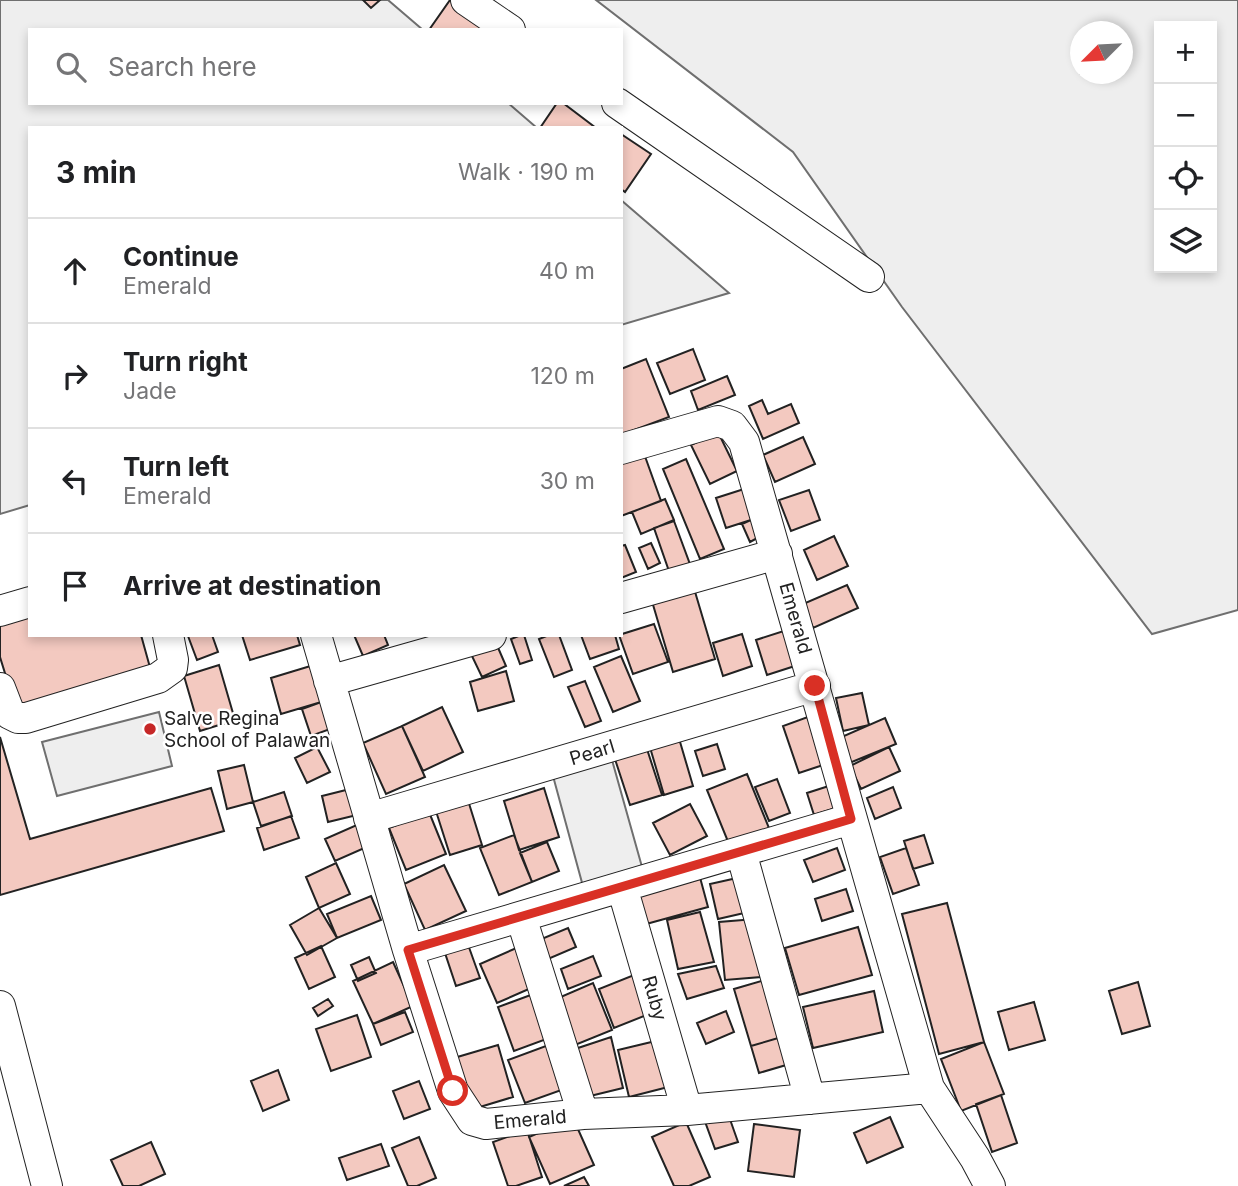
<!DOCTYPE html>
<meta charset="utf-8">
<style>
:root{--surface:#fff;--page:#f2f2f2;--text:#202124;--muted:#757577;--line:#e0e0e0}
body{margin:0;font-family:Inter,sans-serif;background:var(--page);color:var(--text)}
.controls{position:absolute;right:21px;top:21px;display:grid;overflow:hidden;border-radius:0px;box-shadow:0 4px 10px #0003}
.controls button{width:63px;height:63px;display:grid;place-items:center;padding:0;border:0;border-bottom:2px solid var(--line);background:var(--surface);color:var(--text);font:35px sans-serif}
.compass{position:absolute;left:1070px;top:21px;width:63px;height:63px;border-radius:50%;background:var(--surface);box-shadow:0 4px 10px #0003;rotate:246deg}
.stop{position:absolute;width:21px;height:21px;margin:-16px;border:5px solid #d93025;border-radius:50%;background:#fff}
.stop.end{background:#d93025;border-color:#fff;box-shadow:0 2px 7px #0008}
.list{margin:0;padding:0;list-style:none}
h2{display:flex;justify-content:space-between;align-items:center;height:91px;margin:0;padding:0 28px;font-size:30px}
h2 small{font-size:23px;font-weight:400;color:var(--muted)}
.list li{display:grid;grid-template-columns:46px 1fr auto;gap:21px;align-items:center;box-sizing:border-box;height:105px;padding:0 28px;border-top:2px solid var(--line)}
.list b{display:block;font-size:26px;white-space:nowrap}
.list p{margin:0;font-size:23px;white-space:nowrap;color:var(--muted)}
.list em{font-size:23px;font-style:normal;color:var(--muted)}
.icon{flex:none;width:38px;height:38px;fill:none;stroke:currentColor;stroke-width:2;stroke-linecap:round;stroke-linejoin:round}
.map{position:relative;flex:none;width:1238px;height:1186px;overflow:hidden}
.search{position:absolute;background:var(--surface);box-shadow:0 4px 10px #0003;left:28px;top:28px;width:595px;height:77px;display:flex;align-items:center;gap:18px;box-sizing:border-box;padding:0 24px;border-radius:0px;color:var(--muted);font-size:26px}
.panel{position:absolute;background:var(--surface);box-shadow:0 4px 10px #0003;left:28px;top:126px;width:595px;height:511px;border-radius:0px}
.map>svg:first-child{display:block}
.green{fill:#eee;stroke:#6f6f6f;stroke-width:2;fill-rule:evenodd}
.building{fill:#f3c9c0;stroke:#222;stroke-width:2}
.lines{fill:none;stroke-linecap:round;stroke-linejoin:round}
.minor-casing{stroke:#222;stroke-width:32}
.minor{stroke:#fff;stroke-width:30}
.route{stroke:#d93025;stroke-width:9}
.poi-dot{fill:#c62828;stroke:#fff;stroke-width:2.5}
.labels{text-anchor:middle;stroke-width:5;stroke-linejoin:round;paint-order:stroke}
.street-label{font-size:19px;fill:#222;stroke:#fff}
.poi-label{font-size:19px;fill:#222;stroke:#fff;text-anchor:start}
</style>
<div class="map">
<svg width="1238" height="1186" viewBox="0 0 1238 1186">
<rect width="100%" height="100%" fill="#fff"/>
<path class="green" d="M0,0H388L423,30H30V103H508L537,128H30V505L0,514Z
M596,0H1238V610L1152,634L902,307L793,152ZM1159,26H1212V268H1159ZM1080,32H1122V74H1080Z
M621,200L729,293L621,325Z
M159,712L172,766L57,796L42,742Z
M612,760L644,874L584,890L553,776Z"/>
<path class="building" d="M363,0H380L371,8Z
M450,0H455L496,30H429Z
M557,103H563L596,128H540Z
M621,134L651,154L625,192L621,189Z
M693,349L705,380L670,394L657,363Z
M646,359L669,417L621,435V369Z
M727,376L735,395L698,410L691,391Z
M762,400L768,414L791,404L799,423L763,439L749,406Z
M718,432L737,471L710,484L691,445Z
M803,437L815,464L775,482L763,455Z
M642,448L661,501L621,516V456Z
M686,459L724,549L700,559L663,469Z
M744,489L754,519L726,528L716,498Z
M809,490L820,520L791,531L779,500Z
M665,499L674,520L641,534L632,512Z
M753,519L761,536L750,542L742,524Z
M674,521L691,567L670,574L654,528Z
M834,536L848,566L817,580L804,550Z
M651,543L660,563L648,569L639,548Z
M625,545L636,572L621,578V546Z
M693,585L715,659L673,672L651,598Z
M847,585L858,608L813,628L803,604Z
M30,611V635H141L151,671L17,712L0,657V620Z
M654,624L668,662L633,674L619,635Z
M790,629L801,664L767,675L756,640Z
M742,634L752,666L723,676L713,643Z
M212,635L218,652L197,660L188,636Z
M242,635H297L300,645L250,660Z
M354,635H384L388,645L363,656Z
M521,635H524L532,660L520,664L511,639Z
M549,635H559L572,670L554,677L539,639Z
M581,635H615L619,649L590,659Z
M496,643L506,666L482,677L471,654Z
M621,656L640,701L613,712L594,667Z
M317,664L328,700L281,714L271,678Z
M219,665L235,720L200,731L184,676Z
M506,671L514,701L478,711L470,682Z
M585,681L601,721L585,727L568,687Z
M862,693L869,725L843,731L836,698Z
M324,701L333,728L311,736L302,709Z
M442,707L463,752L423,771L402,726Z
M816,714L832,762L799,773L783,726Z
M885,718L896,744L847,764L837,739Z
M402,726L425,777L386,794L363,743Z
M678,735L693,786L664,795L649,744Z
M0,737L30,839L211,788L224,831L0,895Z
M644,740L662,795L630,805L612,750Z
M717,744L725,769L703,776L695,751Z
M317,747L330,772L307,783L295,758Z
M889,747L900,771L861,789L850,766Z
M244,765L253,802L227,809L218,771Z
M747,774L771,833L731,849L707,790Z
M777,779L790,813L769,821L755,787Z
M835,784L842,806L814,815L807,793Z
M893,787L901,808L875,819L867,798Z
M354,788L361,814L328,822L322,796Z
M544,788L559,837L519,850L504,801Z
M284,792L292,816L261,826L253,802Z
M466,794L482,845L450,855L434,805Z
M690,804L707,836L670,855L653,823Z
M429,812L446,854L406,870L389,828Z
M291,816L299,838L264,850L257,828Z
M359,824L369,846L335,861L325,839Z
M514,835L532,882L499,895L480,848Z
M924,835L933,863L913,869L904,841Z
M547,842L559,871L532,882L520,853Z
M837,848L845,870L813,882L804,860Z
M906,848L919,885L893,894L880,857Z
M336,863L350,894L319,908L306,877Z
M444,865L466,911L425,930L404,884Z
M698,870L708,907L639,926L629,889Z
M746,876L753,911L718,919L710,884Z
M846,889L853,911L822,921L815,899Z
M371,896L381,920L337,938L327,914Z
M947,903L984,1042L939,1054L902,914Z
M319,908L337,938L307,955L290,925Z
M700,912L714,962L678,969L667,920Z
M755,919L761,977L725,980L719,922Z
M858,927L872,975L799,995L785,948Z
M568,928L576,947L548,959L539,940Z
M466,939L480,978L456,986L443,947Z
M321,946L335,977L309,989L295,958Z
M521,946L538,985L497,1003L480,964Z
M593,956L601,976L568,989L561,969Z
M369,957L376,973L358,981L351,965Z
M393,962L413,1006L373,1024L353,981Z
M716,966L724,988L687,999L678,974Z
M639,973L654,1012L614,1028L599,989Z
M768,979L785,1036L751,1046L734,989Z
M1138,982L1150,1026L1122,1034L1109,991Z
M593,983L612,1030L575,1045L556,999Z
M874,991L883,1032L813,1048L803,1007Z
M536,993L552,1037L514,1051L498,1007Z
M328,999L333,1006L318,1016L313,1008Z
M1034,1002L1045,1040L1009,1050L998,1012Z
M726,1011L734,1032L706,1044L697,1023Z
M405,1012L413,1032L381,1045L373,1024Z
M357,1015L371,1057L331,1071L316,1029Z
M785,1036L793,1063L759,1073L751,1046Z
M611,1037L623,1088L586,1097L575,1049Z
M664,1039L676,1085L629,1097L618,1050Z
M984,1042L1004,1094L961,1111L941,1059Z
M554,1043L570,1087L525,1103L508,1060Z
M498,1045L513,1097L470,1110L454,1058Z
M278,1070L289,1100L263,1111L251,1081Z
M419,1081L430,1109L404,1119L393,1091Z
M1001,1095L1017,1143L992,1152L976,1104Z
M726,1108L738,1142L715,1149L703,1116Z
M890,1117L903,1147L867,1163L854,1133Z
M573,1118L594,1165L550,1184L529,1137Z
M686,1122L710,1177L689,1186H674L652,1137Z
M754,1124L800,1130L794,1177L748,1171Z
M527,1130L542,1177L516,1186H508L493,1142Z
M419,1137L436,1178L417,1186H408L392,1148Z
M151,1142L165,1174L139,1186H123L111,1160Z
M381,1144L389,1166L347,1180L339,1158Z
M584,1177L589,1186H564Z"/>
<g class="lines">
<g class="minor-casing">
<path id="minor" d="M466,0L510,30
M617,103L869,277
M621,449L718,421L732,426L744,442L929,1088L975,1158L990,1186
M621,598L777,554
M0,611L30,602
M316,635L408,950L453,1091L472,1120L486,1124L583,1114L687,1110L929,1088
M329,681L491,635
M0,688L10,714L18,718H26L158,678L172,668L173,660L168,635
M369,818L815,686
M741,852L810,1099
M622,887L687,1110
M521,917L583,1114
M408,950L851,819
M0,1006L47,1186"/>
</g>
<use href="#minor" class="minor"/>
</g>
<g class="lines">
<path class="route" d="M453,1091L408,950L851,819L815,686"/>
</g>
<circle class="poi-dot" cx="150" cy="729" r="7"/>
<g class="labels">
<g class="street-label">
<text transform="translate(796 618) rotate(74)" y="7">Emerald</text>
<text transform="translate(592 752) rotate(-17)" y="7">Pearl</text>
<text transform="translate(655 998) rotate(74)" y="7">Ruby</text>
<text transform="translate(530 1119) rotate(-5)" y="7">Emerald</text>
</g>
<g class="poi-label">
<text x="164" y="725">Salve Regina<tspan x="164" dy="22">School of Palawan</tspan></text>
</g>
</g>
</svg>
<div class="controls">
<button>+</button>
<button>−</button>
<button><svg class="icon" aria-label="locate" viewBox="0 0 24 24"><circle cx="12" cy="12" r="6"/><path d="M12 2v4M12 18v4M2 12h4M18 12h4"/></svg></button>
<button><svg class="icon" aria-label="layers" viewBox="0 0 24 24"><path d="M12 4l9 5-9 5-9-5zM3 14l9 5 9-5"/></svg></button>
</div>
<svg class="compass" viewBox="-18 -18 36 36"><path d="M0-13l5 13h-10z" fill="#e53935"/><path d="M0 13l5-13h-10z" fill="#757577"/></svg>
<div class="stop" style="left:453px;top:1091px"></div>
<div class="stop end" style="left:815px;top:686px"></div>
<div class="search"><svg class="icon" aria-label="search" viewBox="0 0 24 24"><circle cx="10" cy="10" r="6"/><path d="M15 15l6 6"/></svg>Search here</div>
<section class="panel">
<h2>3 min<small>Walk · 190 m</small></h2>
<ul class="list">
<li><svg class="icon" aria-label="ahead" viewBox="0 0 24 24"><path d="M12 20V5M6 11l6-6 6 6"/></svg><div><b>Continue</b><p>Emerald</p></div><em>40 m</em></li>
<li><svg class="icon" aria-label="right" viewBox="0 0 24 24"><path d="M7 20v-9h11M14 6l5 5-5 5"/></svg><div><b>Turn right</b><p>Jade</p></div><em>120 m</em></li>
<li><svg class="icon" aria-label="left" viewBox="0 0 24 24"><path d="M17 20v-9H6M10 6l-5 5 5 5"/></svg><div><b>Turn left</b><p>Emerald</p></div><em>30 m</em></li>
<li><svg class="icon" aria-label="arrive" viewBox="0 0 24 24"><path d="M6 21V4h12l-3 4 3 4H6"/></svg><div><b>Arrive at destination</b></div></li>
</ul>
</section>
</div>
